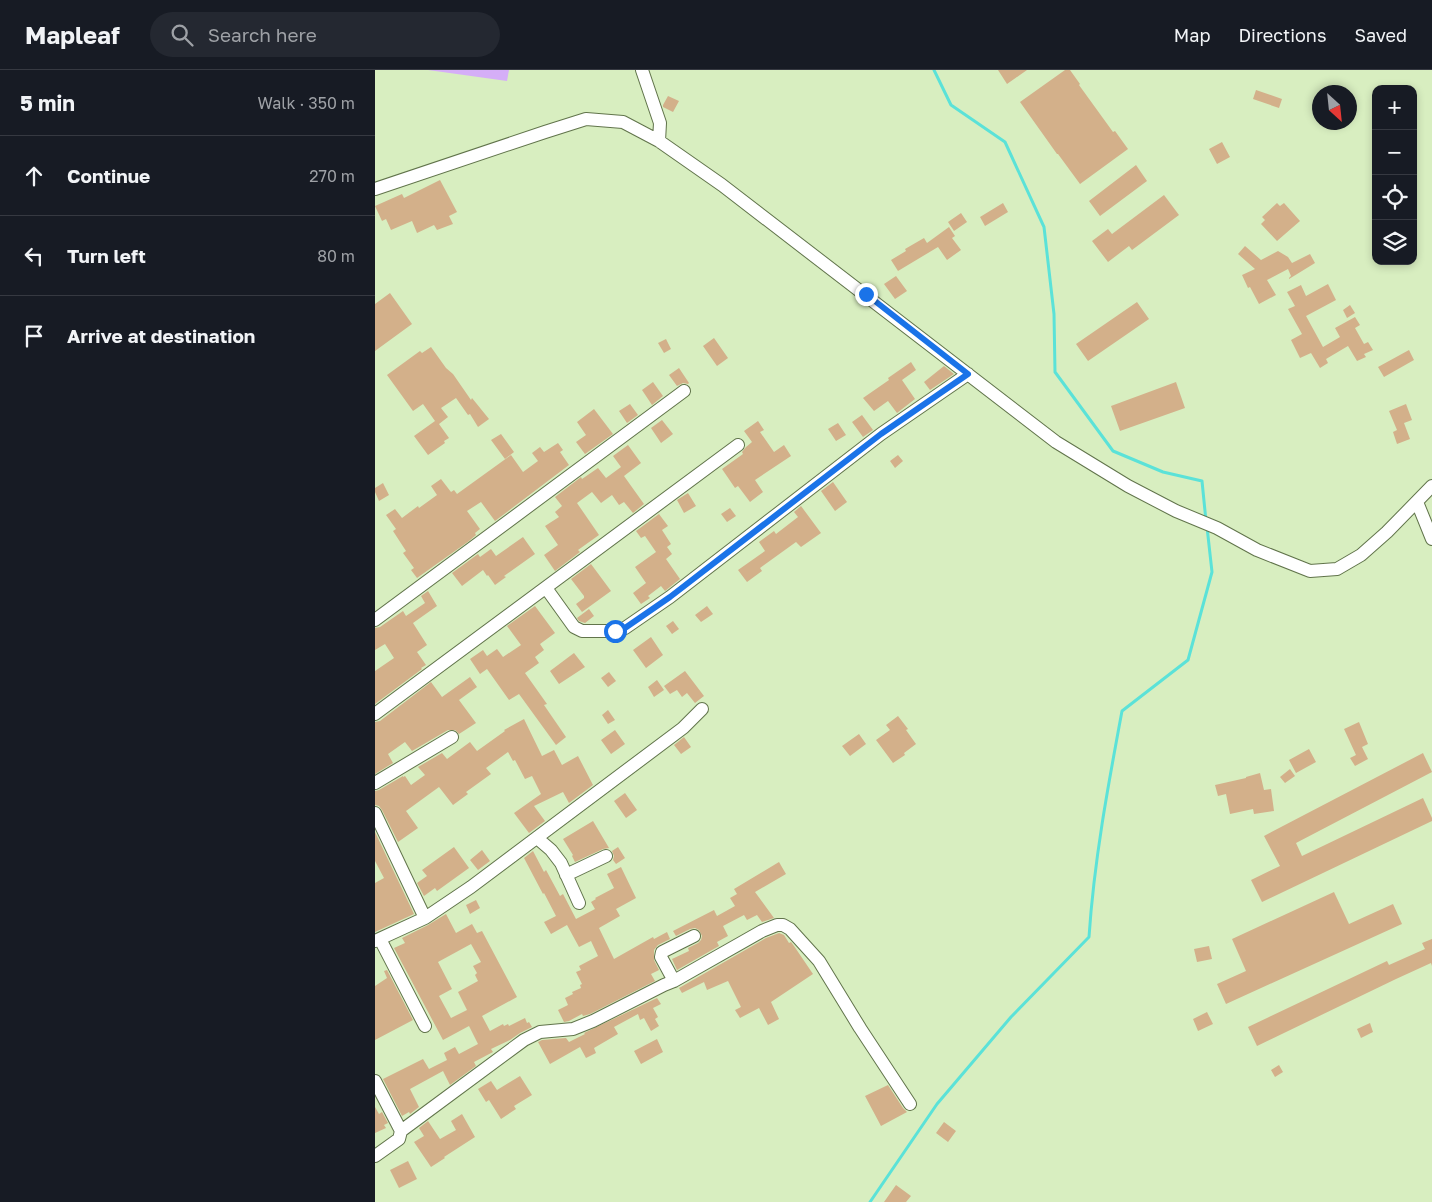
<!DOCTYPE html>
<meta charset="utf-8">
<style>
:root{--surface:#171b24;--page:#242831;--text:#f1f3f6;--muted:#9ea1a6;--line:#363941}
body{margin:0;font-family:"Golos Text",sans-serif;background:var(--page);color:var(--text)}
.controls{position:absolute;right:15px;top:15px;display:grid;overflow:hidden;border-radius:10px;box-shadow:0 2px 8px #0003}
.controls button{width:45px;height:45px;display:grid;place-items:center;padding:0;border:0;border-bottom:1px solid var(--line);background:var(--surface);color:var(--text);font:25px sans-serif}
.compass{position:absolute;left:937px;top:15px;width:45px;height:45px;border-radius:50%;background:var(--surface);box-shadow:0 2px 8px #0003;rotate:153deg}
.stop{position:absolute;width:15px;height:15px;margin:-11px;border:4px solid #1a73e8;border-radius:50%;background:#fff}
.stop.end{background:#1a73e8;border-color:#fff;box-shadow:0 1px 5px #0008}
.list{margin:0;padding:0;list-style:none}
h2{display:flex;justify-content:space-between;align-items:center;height:65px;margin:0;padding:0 20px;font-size:21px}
h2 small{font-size:16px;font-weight:400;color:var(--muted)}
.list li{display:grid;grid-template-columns:32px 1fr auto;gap:15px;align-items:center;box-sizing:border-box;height:80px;padding:0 20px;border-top:1px solid var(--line)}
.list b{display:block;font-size:19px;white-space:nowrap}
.list em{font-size:16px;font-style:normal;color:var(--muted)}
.icon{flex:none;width:28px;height:28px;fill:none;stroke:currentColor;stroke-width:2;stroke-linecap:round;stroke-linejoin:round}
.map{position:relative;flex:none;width:1057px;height:1132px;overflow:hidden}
header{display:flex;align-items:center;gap:30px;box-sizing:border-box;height:70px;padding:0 25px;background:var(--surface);border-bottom:1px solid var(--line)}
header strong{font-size:24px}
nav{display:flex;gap:28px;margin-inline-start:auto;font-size:18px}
.search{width:350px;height:45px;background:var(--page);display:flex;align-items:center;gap:12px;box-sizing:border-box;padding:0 18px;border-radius:28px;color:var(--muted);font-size:19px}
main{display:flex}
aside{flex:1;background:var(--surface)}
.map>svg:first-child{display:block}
.green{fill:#d5aef7}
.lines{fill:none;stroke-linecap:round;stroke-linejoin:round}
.stream{stroke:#5be2d8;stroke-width:3}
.building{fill:#d3b08a;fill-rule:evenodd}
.minor-casing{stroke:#61744b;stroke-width:14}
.minor{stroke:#fff;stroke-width:12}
.route{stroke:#1a73e8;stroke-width:6}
</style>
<header>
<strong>Mapleaf</strong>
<div class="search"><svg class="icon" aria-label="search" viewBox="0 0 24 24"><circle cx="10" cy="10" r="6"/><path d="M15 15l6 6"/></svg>Search here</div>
<nav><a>Map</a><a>Directions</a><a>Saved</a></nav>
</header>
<main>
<aside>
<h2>5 min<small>Walk · 350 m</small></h2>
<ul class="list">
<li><svg class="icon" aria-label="ahead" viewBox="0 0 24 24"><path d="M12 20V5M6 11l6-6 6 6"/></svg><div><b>Continue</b></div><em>270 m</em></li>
<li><svg class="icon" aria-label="left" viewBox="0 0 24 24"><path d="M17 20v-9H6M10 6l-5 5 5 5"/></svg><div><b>Turn left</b></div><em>80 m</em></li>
<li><svg class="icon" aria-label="arrive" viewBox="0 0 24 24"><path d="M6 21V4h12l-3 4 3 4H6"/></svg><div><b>Arrive at destination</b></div></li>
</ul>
</aside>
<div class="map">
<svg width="1057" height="1132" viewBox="0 0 1057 1132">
<rect width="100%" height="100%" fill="#d8eec0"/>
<path class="green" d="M53,0H134L132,11Z"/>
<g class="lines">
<path class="stream" d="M559,0L576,35L630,72L669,157L679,244L680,302L738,381L788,402L827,411L831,451
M495,1132L562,1034L636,947L714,867C719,791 733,716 747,641L813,590L837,502L832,457"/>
</g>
<path class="building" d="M623,0H652L632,14Z
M690,0H695L705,14L704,15L738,62L740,61L753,79L705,114L683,84H682L645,32Z
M881,20L907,29L904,38L878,29Z
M293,26L304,31L298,42L288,37V35Z
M847,72L855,87L842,94L834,79Z
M761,95L772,111L725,146L714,131Z
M65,110L82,142L74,146L78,154L62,160L59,155L42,163L37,151L16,160L11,149L7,151L0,136L27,124L29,128Z
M789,125L804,145L757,180L754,176L733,192L717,171L733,159L737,164Z
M628,133L633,142L610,156L605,147Z
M902,133L905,136L909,133L925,151L902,171L886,154L890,150L887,147Z
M586,143L592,152L579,161L573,152Z
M574,157L580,166L577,168L586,180L572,190L563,177L523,201L516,190L531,181L530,179L549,168L552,173Z
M870,176L886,190L903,181L913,187L917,193L935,184L940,193L914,209V208L916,206L913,199L892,210L901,225L884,234L875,217L873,218L867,205L880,199L863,184Z
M521,206L532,221L520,229L509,214Z
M953,214L961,230L931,246L948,277L965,267L960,258L980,247L985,255L980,258L989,274L993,272L998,280L989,284L991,287L982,291L973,276L951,289L953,293L945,298L936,283L925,288L916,270L927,264L913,239L920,236L912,222L926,215L931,226Z
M15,223L37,254L0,281V234Z
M762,232L774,249L713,291L701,274Z
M975,235L980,243L972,248L968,240Z
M339,268L353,288L342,296L328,276Z
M291,269L296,279L289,283L283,273Z
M56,277L71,298L78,304L96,330L97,328L114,349L103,357L95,344L93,345L81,328L66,338L73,347L64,354L74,368L69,371L70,373L53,385L39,366L60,351L48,334L38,341L12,305L45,281L47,283Z
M1034,280L1039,290L1009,307L1003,297Z
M536,292L541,300L527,310L540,329L522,343L513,331L499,341L488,328L514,310L513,308Z
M569,296L579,304L555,320L549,312Z
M304,298L314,313L313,314L308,313L302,316L294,305Z
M278,312L288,326L277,335L267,320Z
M801,312L810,338L745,361L736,336Z
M255,334L263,345L252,353L244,341Z
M1031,334L1037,350L1029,353L1035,369L1022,374L1018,362L1022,360L1014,341Z
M219,339L238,364L210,384L201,372L211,365L202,352Z
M487,345L498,360L488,367L477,352Z
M287,350L298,364L286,373L276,358Z
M383,351L389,360L385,362L399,382L409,375L416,386L380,410L388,422L375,432L363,416L360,418L347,399L368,384L367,382L371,377L377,372L369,361Z
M463,353L471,365L461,371L453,359Z
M126,364L139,382L130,389L116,370Z
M183,373L188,380L185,382L194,395L120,451L106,432L92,441L105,459L100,463L101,465L94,471L42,508L36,500L39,498L28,483L31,481L18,461L21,459L11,445L20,439L27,448L43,436L44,438L62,425L56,416L66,409L76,422L79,420L82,424L136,385L148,402L163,391L157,383L165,377L169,382Z
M253,375L266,393L249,406L269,434L258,443L249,432L244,435L237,425L226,433L217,422L202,433L224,465L203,480L205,482L180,501L169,485L183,475L170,456L184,447L180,442L187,436L180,427L206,407L207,409L223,398L231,408L246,397L238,386Z
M523,385L528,391L520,398L515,391Z
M458,412L472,432L460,441L446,421Z
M8,413L14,425L4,431L0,422V418Z
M313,423L321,436L309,443L302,430Z
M426,436L446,463L426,477L421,472L385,498L387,501L372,512L363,500L390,481L384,472L399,461L401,464L423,447L419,442Z
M355,438L361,446L352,452L346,444Z
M284,444L293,456L287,460L296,474L292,477L297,484L291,489L305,509L290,521L286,516L273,526L275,528L266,534L258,523L271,513L260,497L281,482L270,466L266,468L261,461Z
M148,467L160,484L129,506L131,507L120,515L113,505L112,506L108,500L87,516L77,503L103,484L105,487L116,479L121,486Z
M216,494L236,521L207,542L201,534L209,528V526L196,509Z
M53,521L62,536L38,553L52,575L42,582L51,595L46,598L47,599L0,634V601L19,588L10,574L0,580V558L5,557L28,541L31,546L50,533L46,526Z
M160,536L180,563L165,574L169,580L160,587L164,593L150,603L172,634L169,635L191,667L181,675L144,624L134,630L112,599L105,604L95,589L108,580L112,586L122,579L128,587L146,575L132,556Z
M332,536L338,544L326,552L320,545Z
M214,539L219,546L210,553L204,551L202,548Z
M298,551L304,559L297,564L291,556Z
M276,567L288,585L271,598L258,580Z
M199,583L210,597L184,614L175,601Z
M310,601L329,626L320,633L312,623L307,627L302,620L295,624L289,616Z
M234,602L241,611L233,617L226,608Z
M95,607L102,617L84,630L101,653L84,664L80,660H73L37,681L30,672L13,684L18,693L0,704V652L5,651L56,612L67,627Z
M282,610L289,620L279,627L273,617Z
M233,640L240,650L233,654L227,645Z
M523,646L533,659L531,660L541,674L529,683L530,685L518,693L501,670L515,660L511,655Z
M149,649L167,686L179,680L187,695L203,686L218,715L194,733L188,722L159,736L170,751L154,763L139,743L166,724L157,706L150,709L140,690L138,691L133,682L111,698L116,704L91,722L93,724L78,735L64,717L31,741L43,758L23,772L7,740L4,736L0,735V721L4,720L28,706V707L30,706L36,715L50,705L43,697L67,683L72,689L95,672L102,681L130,661L129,660Z
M984,652L993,674L987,677L993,689L980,696L975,688L981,685L969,659Z
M240,660L250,674L236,684L226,670Z
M484,664L491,674L475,686L467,676Z
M309,667L316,677L306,684L299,675Z
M934,679L941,692L921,703L914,690Z
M1048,683L1057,702L921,773L927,786L1048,728L1057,748V751L887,832L876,810L905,796L889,766Z
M915,699L920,706L910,713L905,707Z
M885,703L889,720L896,719L899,741L879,744L878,739L855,744L851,724L843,726L840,715L871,708V707Z
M250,723L262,740L251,748L239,731Z
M218,751L234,778L228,779L200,792L197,786L198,785L188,769Z
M0,762L39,844L0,862V813L9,808L0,791Z
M79,777L94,798L62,821L60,818L49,826L42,813L52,806L47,800Z
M243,777L250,788L241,794L238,790L239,786L237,781Z
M107,780L115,791L103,800L95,790Z
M158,781L169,802L171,800L185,826L188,824L201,849L220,839L216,832L221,829L220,828L239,818L232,804L246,797L261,828L241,839L245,846L224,858L239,889L278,867L279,869L292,862L295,869L283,875L279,880V890L284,900L276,904L280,911L215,944L208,946L207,944L194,951L189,952L183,940L193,935L190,928L198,924L197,922L206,918L205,915L207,914L201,902L206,900L204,896L223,886L216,871L204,877L192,855L176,864L169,852L181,846L169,823L168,824L149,788Z
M404,792L411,804L380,822L399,848L387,852L382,845L372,850L369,845L348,856L353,866L342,872L344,876L302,900L297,889L314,881L313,878L323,873L326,870L327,866L324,860L320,858L315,859L301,866L298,861L339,840L342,846L360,836L355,828L362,824L359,819Z
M959,822L974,854L1018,834L1027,854L851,934L842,914L871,901L857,869Z
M101,830L105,838L95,844L91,835Z
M71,844L81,863L97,854L102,863L107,861L142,927L107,946L115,961L128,954L129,956L133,954L134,956L150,948L152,953L154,952L157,957L145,963L135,970L116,979L118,982L99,992L101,996L75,1015L68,1001L35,1019L44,1037L35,1044L34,1042L27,1046L8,1009L48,989L54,999L72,990L69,983L80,977L84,984L103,974L94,956L68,970L19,878L30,873L27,868L53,855ZM96,874L106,892L98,896L102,903L100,905L103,911L83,922L92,940L76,948L64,926L77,919L63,892Z
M404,863L409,865L414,873L416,872L419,876L438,904L396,932L404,949L393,955L384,938L365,948L360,940L366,937L353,911L332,920L329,912L307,923L304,918L391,868Z
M1057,869V896L1056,893L1021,909L882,976L873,957L1012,891L1014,895L1050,879L1047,873Z
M834,876L837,889L822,892L819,879Z
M12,900L38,950L0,970V916L12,908L9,901Z
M282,928L286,934L278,938L283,947L280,949L284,956L276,961L269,948L265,950L263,944L239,957L243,964L219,978L221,983L211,988L205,977L175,994L163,972L167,970L191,968L194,972L210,964L209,963Z
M832,942L838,954L823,961L818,949Z
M995,953L998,962L986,968L982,959Z
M282,969L288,982L266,994L259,981Z
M904,995L908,1002L900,1007L896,1000Z
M145,1006L157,1025L139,1036L141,1039L126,1049L114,1030L111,1032L103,1019L116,1011L122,1020Z
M513,1015L528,1038L532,1042L506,1056L490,1026Z
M0,1037L4,1044L7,1042L13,1053L9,1055L11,1058L0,1063Z
M87,1044L100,1067L69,1087L70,1088L56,1097L39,1072L49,1066L44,1058L53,1051L65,1069L81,1060L76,1051Z
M569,1052L581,1061L573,1072L561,1063Z
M33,1091L42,1109L24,1118L15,1100Z
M521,1115L536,1126L531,1132H509Z"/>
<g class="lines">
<g class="minor-casing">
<path id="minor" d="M267,0L285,53L284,71
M0,119L170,62L211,49L248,52L284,71L347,115L681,372L753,416L801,441L842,458L882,480L935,501L962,499L986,485L1012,462L1057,416
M1042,432L1057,469
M171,518L199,557L207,561H240L250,558L295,527L506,364L593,304
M0,550L309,321
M0,644L363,375
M0,713L77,667
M0,743L50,848
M162,768L176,780L186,793L204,833
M191,805L231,786
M5,869L50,956
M0,871L50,848L96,817L308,658L327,639
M299,911L286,887L287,882L319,866
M0,1011L26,1061L24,1069L0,1086
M26,1061L149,970L165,962L198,959L218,951L289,915L299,911L387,861L402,855H408L415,859L444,891L485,958L535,1034"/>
</g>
<use href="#minor" class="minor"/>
</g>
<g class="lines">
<path class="route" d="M240,561L250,558L295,527L506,364L593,304L491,224"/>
</g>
</svg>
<div class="controls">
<button>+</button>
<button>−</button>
<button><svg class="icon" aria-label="locate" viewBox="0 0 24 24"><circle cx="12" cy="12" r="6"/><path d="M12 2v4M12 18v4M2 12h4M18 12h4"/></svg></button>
<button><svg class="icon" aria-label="layers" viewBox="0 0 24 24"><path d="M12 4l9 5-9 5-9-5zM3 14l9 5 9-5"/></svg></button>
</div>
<svg class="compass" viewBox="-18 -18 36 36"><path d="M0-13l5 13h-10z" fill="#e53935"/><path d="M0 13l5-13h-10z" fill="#9ea1a6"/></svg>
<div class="stop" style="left:240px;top:561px"></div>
<div class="stop end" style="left:491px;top:224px"></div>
</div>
</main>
